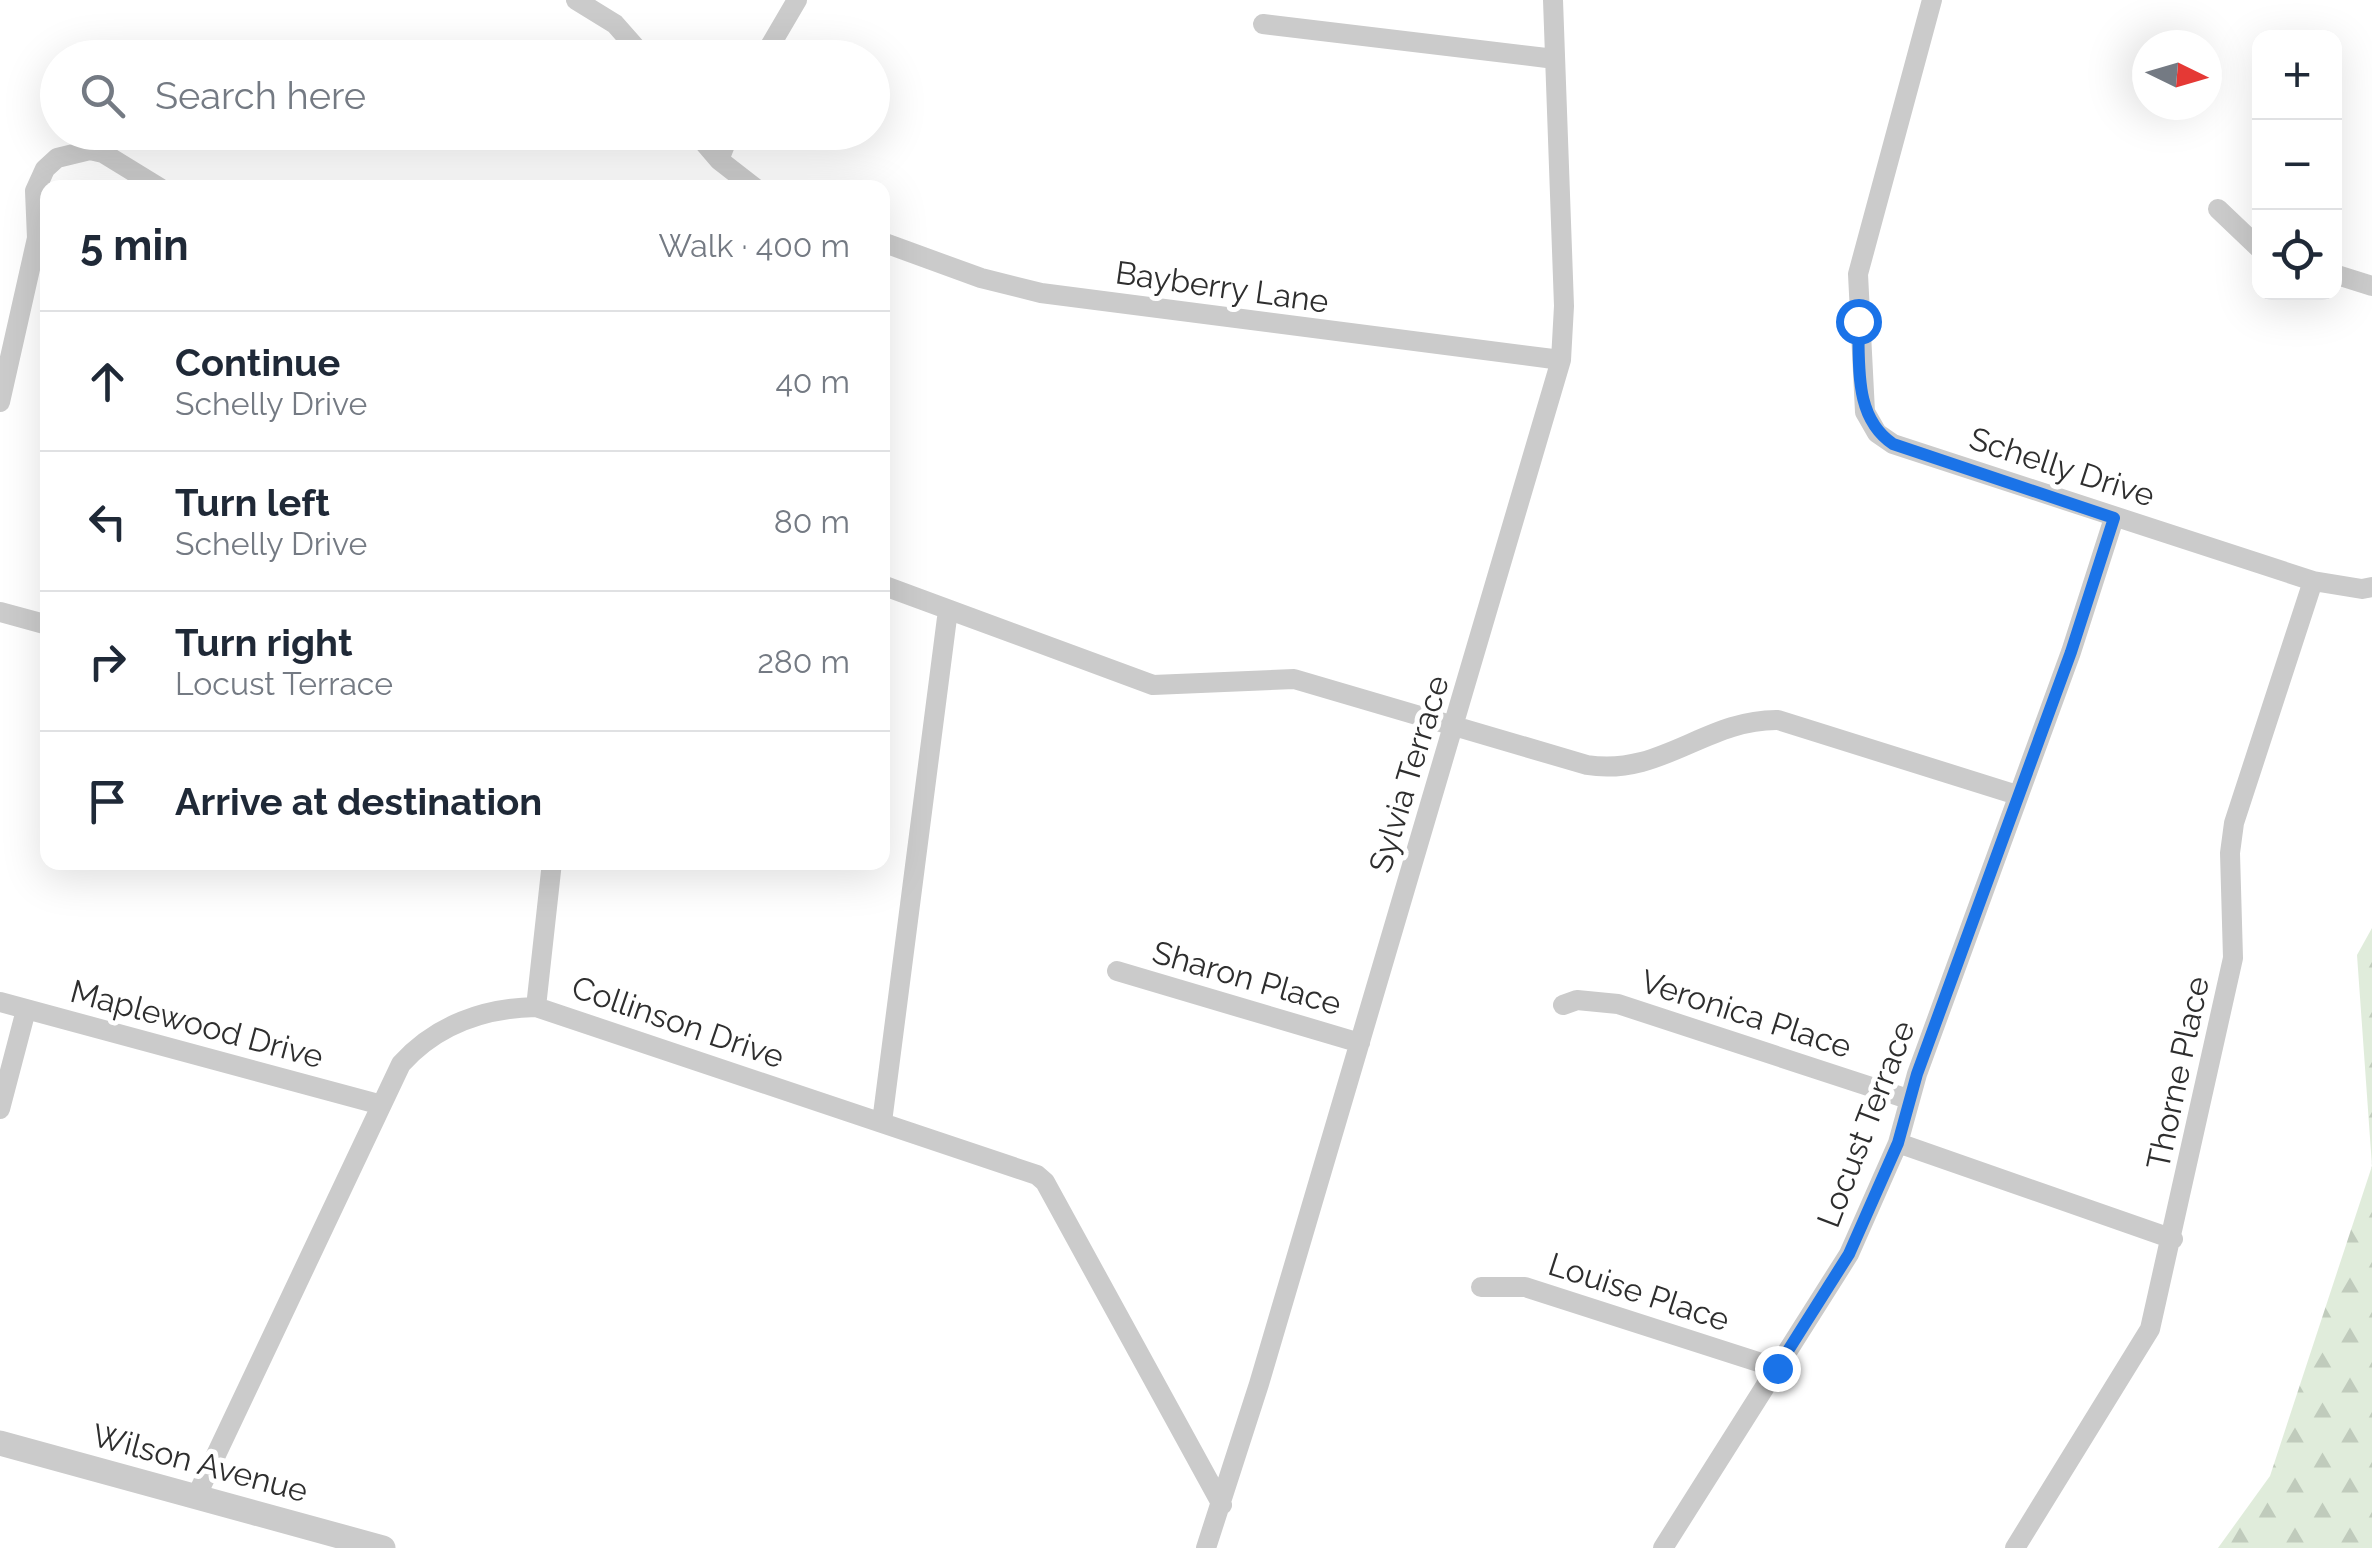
<!DOCTYPE html>
<meta charset="utf-8">
<style>
:root{--surface:#fff;--page:#f6f6f7;--text:#1f2937;--muted:#747a83;--line:#e0e1e3}
body{margin:0;font-family:Raleway,sans-serif;background:var(--page);color:var(--text)}
.controls{position:absolute;right:30px;top:30px;display:grid;overflow:hidden;border-radius:20px;box-shadow:0 10px 40px #0002}
.controls button{width:90px;height:90px;display:grid;place-items:center;padding:0;border:0;border-bottom:2px solid var(--line);background:var(--surface);color:var(--text);font:50px sans-serif}
.compass{position:absolute;left:2132px;top:30px;width:90px;height:90px;border-radius:50%;background:var(--surface);box-shadow:0 10px 40px #0002;rotate:95deg}
.stop{position:absolute;width:30px;height:30px;margin:-22px;border:8px solid #1a73e8;border-radius:50%;background:#fff}
.stop.end{background:#1a73e8;border-color:#fff;box-shadow:0 2px 10px #0008}
.list{margin:0;padding:0;list-style:none}
h2{display:flex;justify-content:space-between;align-items:center;height:130px;margin:0;padding:0 40px;font-size:42px}
h2 small{font-size:32px;font-weight:400;color:var(--muted)}
.list li{display:grid;grid-template-columns:65px 1fr auto;gap:30px;align-items:center;box-sizing:border-box;height:140px;padding:0 40px;border-top:2px solid var(--line)}
.list b{display:block;font-size:38px;white-space:nowrap}
.list p{margin:0;font-size:32px;white-space:nowrap;color:var(--muted)}
.list em{font-size:32px;font-style:normal;color:var(--muted)}
.icon{flex:none;width:55px;height:55px;fill:none;stroke:currentColor;stroke-width:2;stroke-linecap:round;stroke-linejoin:round}
.map{position:relative;flex:none;width:2372px;height:1548px;overflow:hidden}
.search{position:absolute;background:var(--surface);box-shadow:0 10px 40px #0002;left:40px;top:40px;width:850px;height:110px;display:flex;align-items:center;gap:25px;box-sizing:border-box;padding:0 35px;border-radius:55px;color:var(--muted);font-size:38px}
.panel{position:absolute;background:var(--surface);box-shadow:0 10px 40px #0002;left:40px;top:180px;width:850px;height:690px;border-radius:20px}
.map>svg:first-child{display:block}
.forest{fill:url(#forest-firs)}
.lines{fill:none;stroke-linecap:round;stroke-linejoin:round}
.minor{stroke:#cbcbcb;stroke-width:20}
.tertiary{stroke:#cbcbcb;stroke-width:25}
.route{stroke:#1a73e8;stroke-width:12}
.labels{text-anchor:middle;stroke-width:10;stroke-linejoin:round;paint-order:stroke}
.street-label{font-size:32px;fill:#2e2e2e;stroke:#fff}
</style>
<div class="map">
<svg width="2372" height="1548" viewBox="0 0 2372 1548">
<defs>
<pattern id="forest-firs" width="22" height="20" patternUnits="userSpaceOnUse" patternTransform="scale(2.5)"><rect width="22" height="20" fill="#e0ecdb"/><path d="M5 1l3.5 6h-7zM16 11l3.5 6h-7z" fill="#c0cbbc"/></pattern>
</defs>
<rect width="100%" height="100%" fill="#fff"/>
<path class="forest" d="M2372,928V1548H2218L2270,1476L2372,1166L2357,955Z"/>
<g class="lines">
<path class="minor" d="M576,0L615,24L645,58
M1932,0L1858,274L1865,412L1877,433L1893,444L2313,581L2362,589L2372,587
M1263,24L1555,59
M763,58L797,0
M695,132L719,160L755,188
M719,160L730,132
M2218,209L2260,249
M882,242L981,278L1041,293L1561,360
M2334,274L2372,286
M0,402L37,238L35,191L45,169L57,158L90,150L103,153L160,188
M882,585L1153,685L1294,679L1587,765C1661,777 1706,719 1778,720L2017,795
M0,612L48,625
M1117,971L1360,1043
M0,1002L378,1104
M1563,1005L1577,1000L1618,1004L1908,1099
M536,1007L552,862
M0,1109L26,1010
M882,1122L948,610
M1898,1143L2173,1239
M1481,1287H1525L1777,1368
M197,1495L401,1064C436,1025 484,1008 536,1007L1037,1175L1045,1182L1222,1505
M1206,1548L1259,1384L1561,360L1564,306L1553,0
M1663,1548L1849,1254L1898,1143L1917,1074L2071,652L2114,518
M2015,1548L2150,1329L2233,958L2230,853L2234,823L2313,581"/>
<path class="tertiary" d="M0,1443L383,1548"/>
</g>
<g class="lines">
<path class="route" d="M1777,1368L1849,1254L1898,1143L1917,1074L2071,652L2114,518L1893,444C1853,417 1860,365 1858,321"/>
</g>
<g class="labels">
<g class="street-label">
<text transform="translate(1222 287) rotate(8)" y="11">Bayberry Lane</text>
<text transform="translate(2062 467) rotate(18)" y="11">Schelly Drive</text>
<text transform="translate(1409 774) rotate(-73)" y="11">Sylvia Terrace</text>
<text transform="translate(1247 978) rotate(16)" y="11">Sharon Place</text>
<text transform="translate(1746 1014) rotate(18)" y="11">Veronica Place</text>
<text transform="translate(678 1022) rotate(19)" y="11">Collinson Drive</text>
<text transform="translate(197 1024) rotate(15)" y="11">Maplewood Drive</text>
<text transform="translate(2178 1073) rotate(-78)" y="11">Thorne Place</text>
<text transform="translate(1866 1124) rotate(-69)" y="11">Locust Terrace</text>
<text transform="translate(1639 1292) rotate(18)" y="11">Louise Place</text>
<text transform="translate(200 1463) rotate(15)" y="11">Wilson Avenue</text>
</g>
</g>
</svg>
<div class="controls">
<button>+</button>
<button>−</button>
<button><svg class="icon" aria-label="locate" viewBox="0 0 24 24"><circle cx="12" cy="12" r="6"/><path d="M12 2v4M12 18v4M2 12h4M18 12h4"/></svg></button>
</div>
<svg class="compass" viewBox="-18 -18 36 36"><path d="M0-13l5 13h-10z" fill="#e53935"/><path d="M0 13l5-13h-10z" fill="#747a83"/></svg>
<div class="stop" style="left:1858px;top:321px"></div>
<div class="stop end" style="left:1777px;top:1368px"></div>
<div class="search"><svg class="icon" aria-label="search" viewBox="0 0 24 24"><circle cx="10" cy="10" r="6"/><path d="M15 15l6 6"/></svg>Search here</div>
<section class="panel">
<h2>5 min<small>Walk · 400 m</small></h2>
<ul class="list">
<li><svg class="icon" aria-label="ahead" viewBox="0 0 24 24"><path d="M12 20V5M6 11l6-6 6 6"/></svg><div><b>Continue</b><p>Schelly Drive</p></div><em>40 m</em></li>
<li><svg class="icon" aria-label="left" viewBox="0 0 24 24"><path d="M17 20v-9H6M10 6l-5 5 5 5"/></svg><div><b>Turn left</b><p>Schelly Drive</p></div><em>80 m</em></li>
<li><svg class="icon" aria-label="right" viewBox="0 0 24 24"><path d="M7 20v-9h11M14 6l5 5-5 5"/></svg><div><b>Turn right</b><p>Locust Terrace</p></div><em>280 m</em></li>
<li><svg class="icon" aria-label="arrive" viewBox="0 0 24 24"><path d="M6 21V4h12l-3 4 3 4H6"/></svg><div><b>Arrive at destination</b></div></li>
</ul>
</section>
</div>
